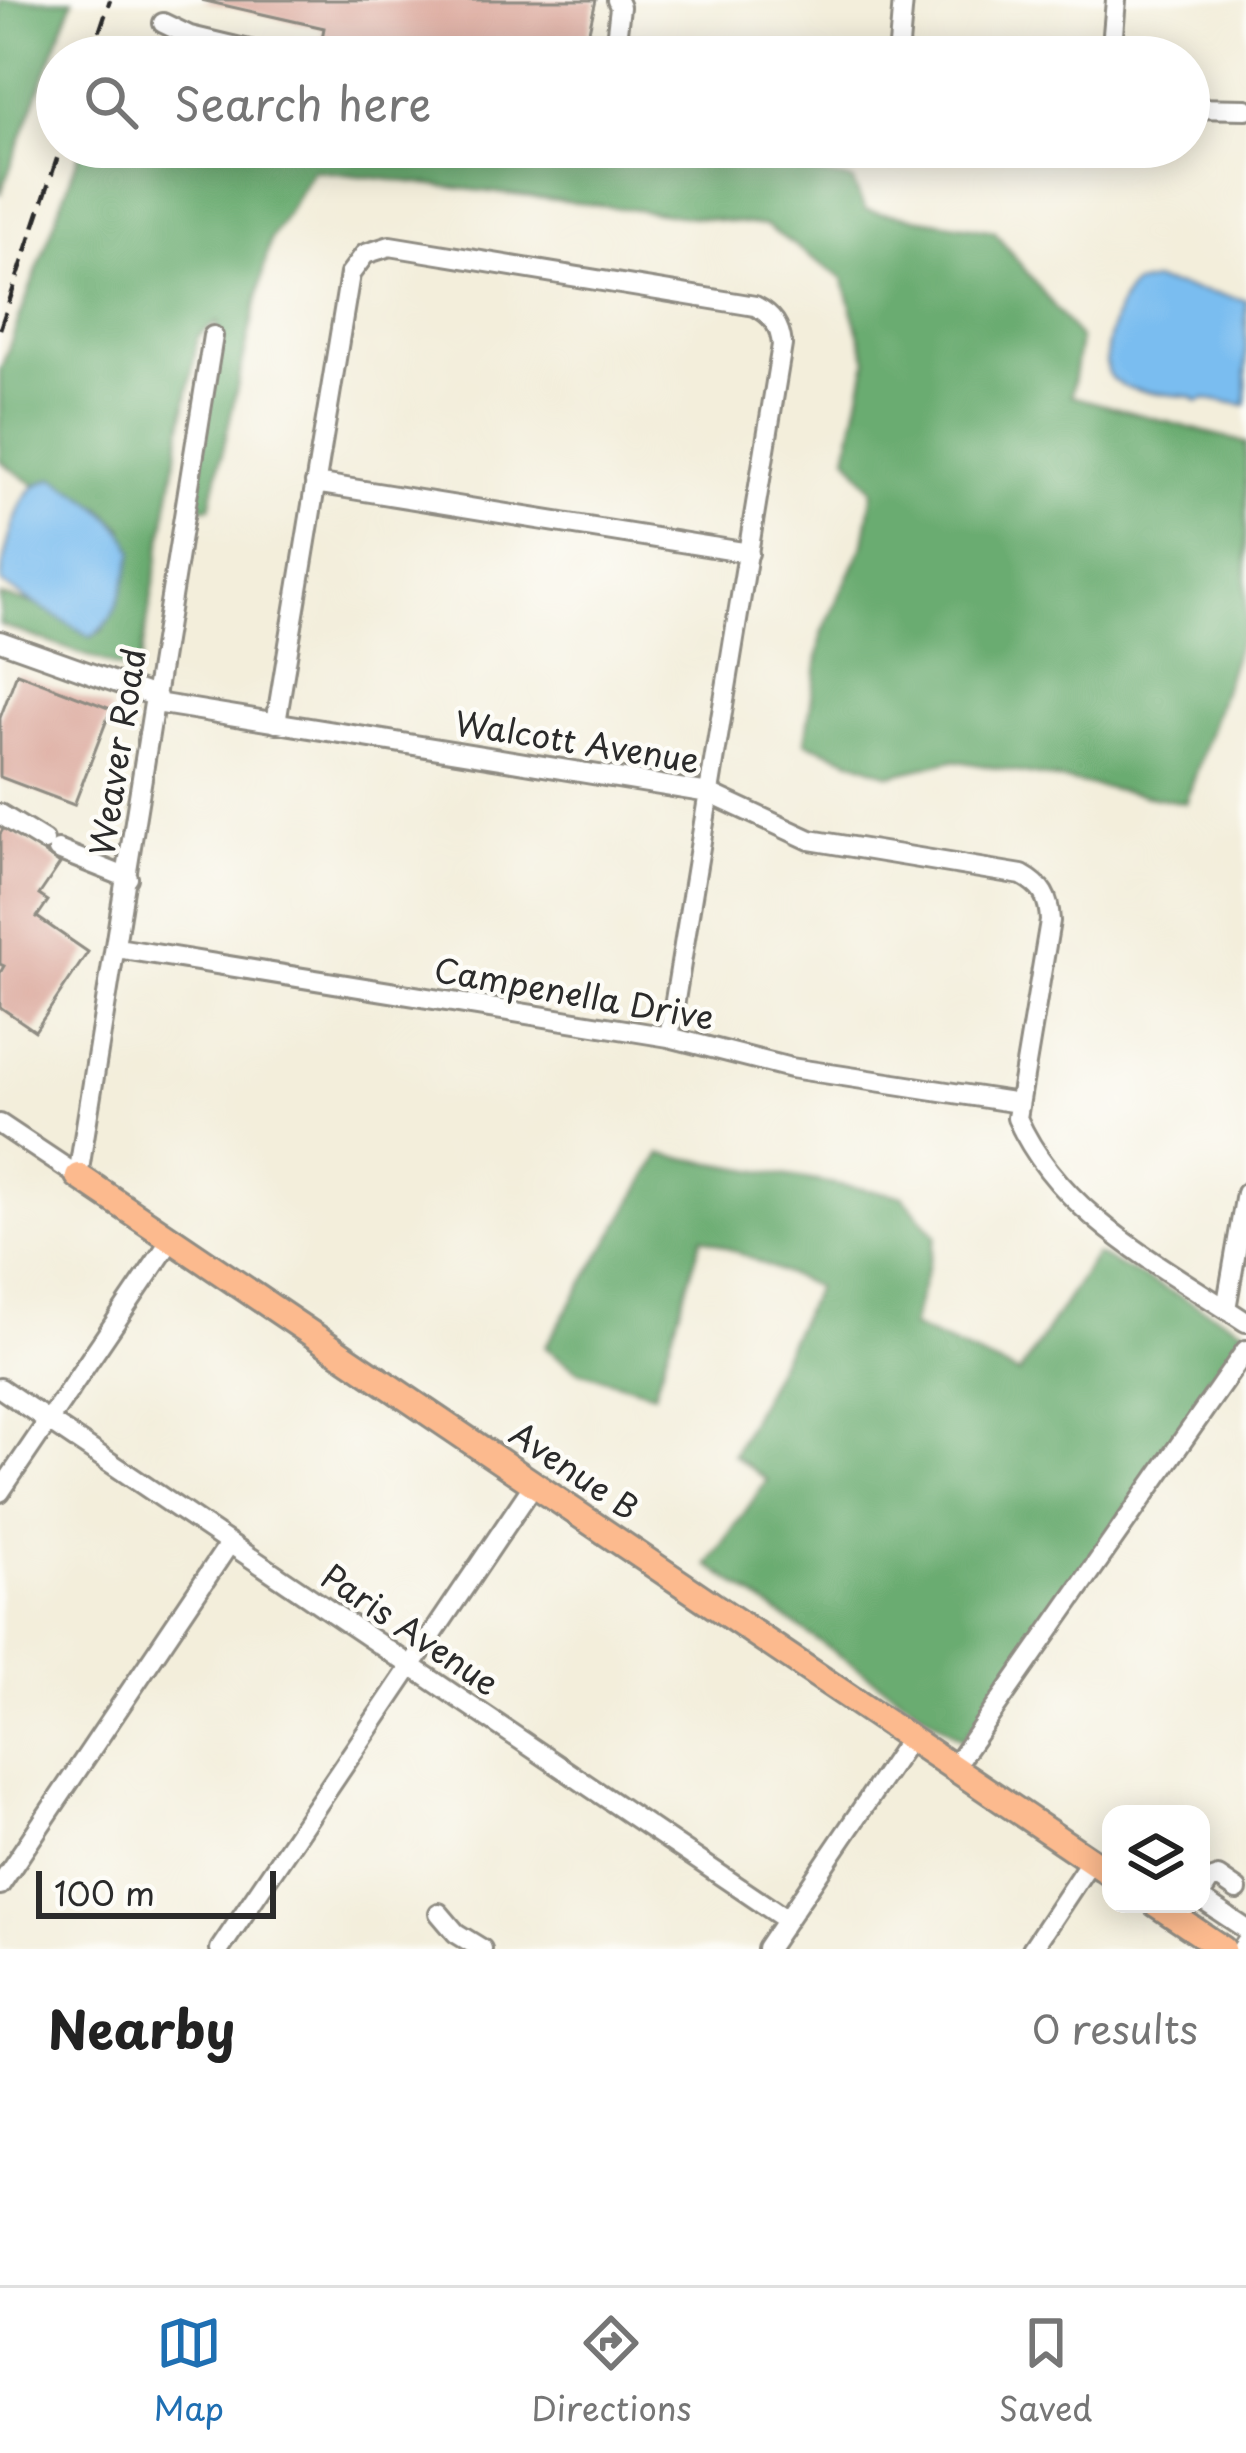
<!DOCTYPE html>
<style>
:root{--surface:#fff;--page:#f6f6f6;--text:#222;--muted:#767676;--line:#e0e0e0;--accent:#1f6fb2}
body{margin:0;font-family:"Playpen Sans",sans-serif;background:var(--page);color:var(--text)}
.controls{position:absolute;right:36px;bottom:36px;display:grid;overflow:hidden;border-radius:24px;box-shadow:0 6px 30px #0003}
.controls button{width:108px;height:108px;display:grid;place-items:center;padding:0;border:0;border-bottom:3px solid var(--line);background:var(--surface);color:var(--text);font:60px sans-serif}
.scale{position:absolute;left:36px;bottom:30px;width:240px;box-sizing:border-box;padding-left:12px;border:6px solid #2b2b2b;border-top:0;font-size:33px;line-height:42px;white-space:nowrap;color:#2b2b2b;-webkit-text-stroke:9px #fdfcf7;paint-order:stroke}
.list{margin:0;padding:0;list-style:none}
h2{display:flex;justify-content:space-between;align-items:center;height:156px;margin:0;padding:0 48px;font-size:51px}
h2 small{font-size:39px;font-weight:400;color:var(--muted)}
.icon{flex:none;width:66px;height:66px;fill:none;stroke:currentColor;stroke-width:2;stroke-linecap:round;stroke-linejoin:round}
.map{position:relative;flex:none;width:1246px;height:1949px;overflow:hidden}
.search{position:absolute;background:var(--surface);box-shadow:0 6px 30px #0003;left:36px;right:36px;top:36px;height:132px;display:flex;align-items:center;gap:30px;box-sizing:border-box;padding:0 42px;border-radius:66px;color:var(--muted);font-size:45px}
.sheet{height:336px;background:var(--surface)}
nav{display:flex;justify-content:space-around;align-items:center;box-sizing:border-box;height:168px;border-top:3px solid var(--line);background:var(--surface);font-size:33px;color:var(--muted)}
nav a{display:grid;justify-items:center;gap:6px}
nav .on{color:var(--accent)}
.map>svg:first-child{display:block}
.forest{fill:#6aac71;stroke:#4a6c4e;stroke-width:3}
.water{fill:#7abdf0;stroke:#52748e;stroke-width:3}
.building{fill:#daa599}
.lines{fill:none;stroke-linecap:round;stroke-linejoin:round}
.minor-casing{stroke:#8f8c83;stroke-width:24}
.major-casing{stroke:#8f8c83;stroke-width:30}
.minor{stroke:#fff;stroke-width:18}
.major{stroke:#fcba8e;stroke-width:24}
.rail{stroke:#2b2b2b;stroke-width:4.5;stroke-dasharray:18 9;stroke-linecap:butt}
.labels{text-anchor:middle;stroke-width:9;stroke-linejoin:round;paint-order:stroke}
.street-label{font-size:33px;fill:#2b2b2b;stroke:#fdfcf7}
</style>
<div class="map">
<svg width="1246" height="1949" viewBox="0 0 1246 1949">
<rect width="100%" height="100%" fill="#fdfcf7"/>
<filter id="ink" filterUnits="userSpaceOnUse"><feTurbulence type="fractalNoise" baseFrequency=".00833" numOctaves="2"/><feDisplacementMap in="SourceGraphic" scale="24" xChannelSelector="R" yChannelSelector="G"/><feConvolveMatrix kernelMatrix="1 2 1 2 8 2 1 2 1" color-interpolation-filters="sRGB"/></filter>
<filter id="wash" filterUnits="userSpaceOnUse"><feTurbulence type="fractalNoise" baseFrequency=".004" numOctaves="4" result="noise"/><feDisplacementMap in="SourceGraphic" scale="48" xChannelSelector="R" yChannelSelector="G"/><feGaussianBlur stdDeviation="2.7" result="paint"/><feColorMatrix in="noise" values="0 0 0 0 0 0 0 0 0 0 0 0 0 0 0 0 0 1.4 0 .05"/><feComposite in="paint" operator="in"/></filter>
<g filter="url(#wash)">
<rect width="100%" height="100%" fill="#f3eedb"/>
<path class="forest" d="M0,0H73L0,195Z
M82,147H629L676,157L751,156L755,147H798V171L852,180L865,210L994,231L1080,339L1071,396L1246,443V621L1186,803L953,760L890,775L805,742L822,633L864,543L873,490L847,456L867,360L843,279L766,226L313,170L270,241L210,507H196L218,322L198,336L138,674L0,625V596L38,605L91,637L103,630L124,529L103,509L55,478L36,486L0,461V371Z
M661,1154L903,1196L936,1236L911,1327L1019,1374L1096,1254L1246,1330V1341L963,1740L708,1565L767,1480L733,1455L816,1287L702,1237L654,1393L578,1371L545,1347Z"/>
<path class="water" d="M1153,281L1246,300V405L1205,399L1199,402L1192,397C1170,393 1122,395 1109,375C1099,360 1118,294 1134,285C1136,284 1151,282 1153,281Z
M54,478C87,498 118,515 134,551C125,580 119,621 91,637L2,584C0,565 16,508 29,492C35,484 46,481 54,478Z"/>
<g id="blocks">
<path class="building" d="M201,0H596L583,57L532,49L531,57H448L428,53L427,57H381L321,44L324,28Z
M17,673L111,709L74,805L0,777V718Z
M5,826L60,864L39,895L48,901L37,917L88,952L35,1031L0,1007V973L4,966L0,964V834Z"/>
</g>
</g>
<g filter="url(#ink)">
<use href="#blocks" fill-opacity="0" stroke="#8f8c83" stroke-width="3"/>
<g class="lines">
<g class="minor-casing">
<path id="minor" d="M163,23L190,36L279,57
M614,57L620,7L617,0
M898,57L903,0
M1111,57L1116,0
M1189,108L1246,109
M315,483L749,553
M0,641L157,697
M156,703L709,793L810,840L1022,875C1042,886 1049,897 1050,921L1017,1118C1060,1215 1162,1266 1246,1322
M276,723L350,274L365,254L390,246L755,306C773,315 780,326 782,345L669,1037
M0,814L44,841
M58,850L128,878
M117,948L669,1037L791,1068L1019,1103
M0,1124L78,1176L213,336
M1226,1309L1246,1193
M0,1388L787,1920
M0,1492L171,1240
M954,1767L1246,1350
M0,1885L229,1544
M1201,1894L1210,1880L1218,1877L1237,1890
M1201,1899L1246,1929
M439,1913L456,1933L482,1949
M220,1949L534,1484
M767,1949L910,1738
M1032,1949L1091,1860
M1242,1949L1246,1943"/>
</g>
<g class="major-casing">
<path id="major" d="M78,1176L1111,1874
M1156,1904L1223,1949"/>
</g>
<use href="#minor" class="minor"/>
<use href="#major" class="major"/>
<path class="rail" d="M91,57L110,0
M0,329L61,147"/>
</g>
</g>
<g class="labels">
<g class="street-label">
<text transform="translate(577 742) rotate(9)" y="12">Walcott Avenue</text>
<text transform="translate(118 752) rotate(-81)" y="12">Weaver Road</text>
<text transform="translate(574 994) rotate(10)" y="12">Campenella Drive</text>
<text transform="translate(574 1471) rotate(34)" y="12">Avenue B</text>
<text transform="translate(410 1630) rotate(34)" y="12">Paris Avenue</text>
</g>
</g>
</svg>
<div class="controls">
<button><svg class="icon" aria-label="layers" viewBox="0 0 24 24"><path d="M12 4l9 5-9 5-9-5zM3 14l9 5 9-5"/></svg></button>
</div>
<div class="scale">100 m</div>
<div class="search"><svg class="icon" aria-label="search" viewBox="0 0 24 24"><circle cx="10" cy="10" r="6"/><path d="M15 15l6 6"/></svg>Search here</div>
</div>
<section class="sheet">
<h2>Nearby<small>0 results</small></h2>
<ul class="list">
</ul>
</section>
<nav>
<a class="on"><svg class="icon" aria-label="map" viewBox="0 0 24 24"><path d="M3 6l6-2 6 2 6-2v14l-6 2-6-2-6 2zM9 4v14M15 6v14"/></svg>Map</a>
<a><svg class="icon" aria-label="directions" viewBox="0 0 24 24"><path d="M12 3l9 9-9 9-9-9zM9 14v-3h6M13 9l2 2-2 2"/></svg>Directions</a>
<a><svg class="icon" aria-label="saved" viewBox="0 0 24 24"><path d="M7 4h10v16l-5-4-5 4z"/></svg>Saved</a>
</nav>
